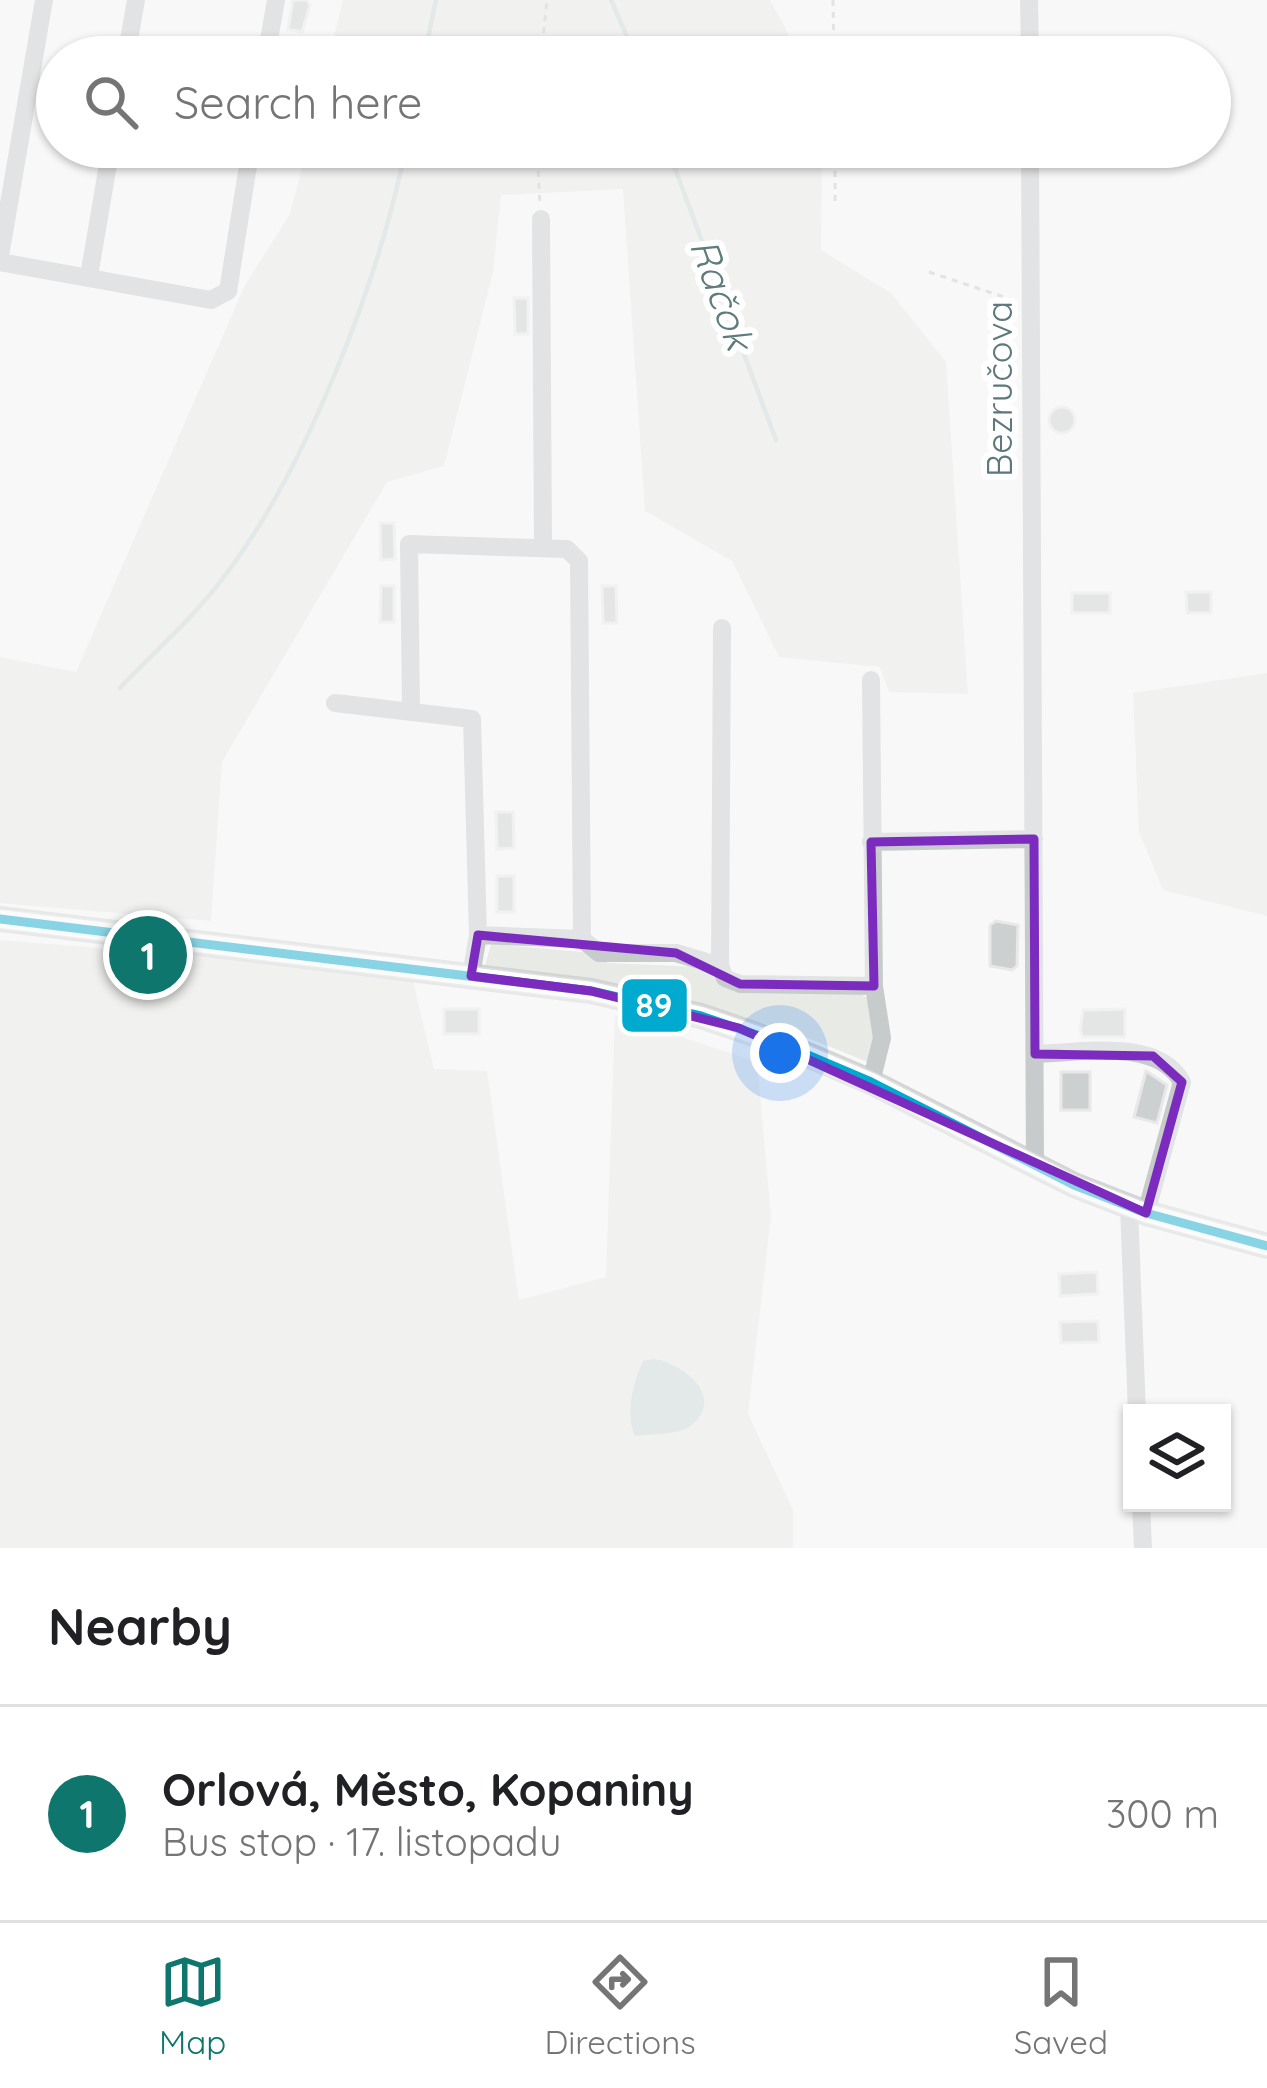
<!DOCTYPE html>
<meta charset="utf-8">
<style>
:root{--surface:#fff;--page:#f6f6f6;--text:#202124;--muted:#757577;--line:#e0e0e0;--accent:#0f766e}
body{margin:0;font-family:Quicksand,sans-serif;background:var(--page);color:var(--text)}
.controls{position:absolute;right:36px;bottom:36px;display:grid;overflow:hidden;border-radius:0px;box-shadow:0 3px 9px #0004}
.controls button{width:108px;height:108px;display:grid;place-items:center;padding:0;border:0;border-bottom:3px solid var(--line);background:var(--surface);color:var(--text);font:60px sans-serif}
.you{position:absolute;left:780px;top:1053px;width:42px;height:42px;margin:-30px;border:9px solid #fff;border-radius:50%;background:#1a73e8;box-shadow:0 0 0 18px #1a73e833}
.badge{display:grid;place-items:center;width:78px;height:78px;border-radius:50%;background:var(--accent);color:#fff;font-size:39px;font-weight:700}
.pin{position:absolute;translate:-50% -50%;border:6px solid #fff;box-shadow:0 3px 12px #0006}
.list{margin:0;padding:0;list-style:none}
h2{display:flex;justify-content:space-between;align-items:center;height:156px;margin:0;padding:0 48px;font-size:51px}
h2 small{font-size:39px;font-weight:400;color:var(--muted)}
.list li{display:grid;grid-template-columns:78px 1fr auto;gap:36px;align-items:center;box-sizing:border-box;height:216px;padding:0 48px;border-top:3px solid var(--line)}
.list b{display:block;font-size:45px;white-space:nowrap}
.list p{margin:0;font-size:39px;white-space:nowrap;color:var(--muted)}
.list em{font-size:39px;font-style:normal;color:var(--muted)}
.icon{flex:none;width:66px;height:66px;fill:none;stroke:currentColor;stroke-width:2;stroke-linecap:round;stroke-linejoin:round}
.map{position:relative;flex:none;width:1267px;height:1548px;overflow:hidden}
.search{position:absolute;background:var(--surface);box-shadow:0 3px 9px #0004;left:36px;right:36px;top:36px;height:132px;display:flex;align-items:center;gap:30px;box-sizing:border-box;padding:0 42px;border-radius:66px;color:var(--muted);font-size:45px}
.sheet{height:372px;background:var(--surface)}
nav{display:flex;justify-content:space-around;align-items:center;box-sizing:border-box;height:168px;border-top:3px solid var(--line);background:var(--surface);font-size:33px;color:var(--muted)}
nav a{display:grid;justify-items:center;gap:6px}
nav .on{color:var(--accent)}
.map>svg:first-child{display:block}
.green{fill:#e8eae5}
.water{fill:#cad6d6}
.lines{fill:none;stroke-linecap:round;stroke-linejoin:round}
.stream{stroke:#cad6d6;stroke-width:4.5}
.building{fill:#cdd0d0;stroke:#e8e8e8;stroke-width:3}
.major-casing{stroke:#d3d5d5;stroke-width:26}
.path{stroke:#c7c9c9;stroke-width:3;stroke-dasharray:6 6;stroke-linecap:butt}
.minor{stroke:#c8cbcc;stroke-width:18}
.major{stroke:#dedfdf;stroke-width:21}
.bus-1-casing{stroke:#fff;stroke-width:18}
.bus-1{stroke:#00a9ce;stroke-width:9}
.marked{fill:none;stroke:#7b2cbf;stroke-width:9;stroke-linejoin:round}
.labels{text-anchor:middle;stroke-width:12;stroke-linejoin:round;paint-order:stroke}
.street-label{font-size:36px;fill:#5e787d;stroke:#fff}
.water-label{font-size:39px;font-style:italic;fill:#5e7c7c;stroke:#fff}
.line-badge{stroke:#fff;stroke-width:4.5}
.badge-label{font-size:33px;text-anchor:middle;font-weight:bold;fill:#fff}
</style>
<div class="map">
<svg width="1267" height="1548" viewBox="0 0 1267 1548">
<rect width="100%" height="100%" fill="#f8f8f8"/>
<path class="green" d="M343,0H770L801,57H329Z
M307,147H822L821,250L891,293L946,362L968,694L889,692L880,667L779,657L732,561L645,511L623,189L501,195L493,272L444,466L387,482L222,762L211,921L0,903V657L76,672L245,285L290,214Z
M1267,673V916L1163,890L1139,832L1133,693Z
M0,940L249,960L413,981L434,1069L487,1071L519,1300L606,1277L615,1015L757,1062L771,1216L748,1414L793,1510V1548H0Z
M491,944L582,952L608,963L699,967L735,992L859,993L869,999L876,1050L872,1064C747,1009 620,983 485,966Z"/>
<path class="water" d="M654,1359C682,1363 726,1396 692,1425C680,1435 651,1434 635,1436C625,1414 633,1383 643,1361Z"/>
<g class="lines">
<path class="stream" d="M611,0L636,57
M424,57L436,0
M667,147L776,440
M120,688C153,653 191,620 220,582C305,474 379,281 406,147"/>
</g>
<path class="building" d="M293,0H307L310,5L302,32L288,29Z
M514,298H528V334H515Z
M1049 420a13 13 0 1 1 26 0a13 13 0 1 1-26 0Z
M380,523H394L395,559L381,560Z
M381,586H394V622H380Z
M602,586H616L617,623H603Z
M1186,592H1211V613H1187Z
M1072,593H1110V613H1072Z
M496,812H513L514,848L497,849Z
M497,876H514V912H497Z
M996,921L1018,925L1017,966L1012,970L990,966V925Z
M444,1009H479V1034H444Z
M1125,1009V1037H1083L1080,1031L1083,1010Z
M1146,1071L1167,1085L1157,1123L1134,1117Z
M1061,1072H1090V1110H1061Z
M1097,1272L1098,1294L1060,1296L1059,1274Z
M1098,1321L1099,1342L1061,1343L1060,1322Z"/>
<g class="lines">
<g class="major-casing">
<path id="major" d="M0,919L591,991L701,1016L777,1042L871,1082L1074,1185L1146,1213L1267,1246"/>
</g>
<path class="path" d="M833,0L834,57
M541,57L547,0
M537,147L540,205
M835,147V207
M929,272L1013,300"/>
<path class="minor" d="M1029,0L1030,57
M126,57L136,0
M266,57L276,0
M1030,147L1035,1166
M541,219L543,547
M0,256L44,0
M0,262L211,300L228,291L251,147
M89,276L111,147
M722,628L720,966L725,978L740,984L874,986
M871,680L874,986L882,1038L871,1082
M335,703L472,719L478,935L471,976
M411,710L409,544L567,549L579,561L582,939
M871,842L1034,839
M478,935L582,939L599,953H676L720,966
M1035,1054C1079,1053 1157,1037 1182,1082L1146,1213
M1129,1207L1137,1413
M1141,1503L1143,1548"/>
<use href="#major" class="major"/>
<g class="bus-1-casing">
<path id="bus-1" d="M0,919L591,991L701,1016L777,1042L871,1082L1074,1185L1146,1213L1267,1246"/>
</g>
<use href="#bus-1" class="bus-1"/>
</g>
<path d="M0 0H1267V1548H0ZM1034,839L1035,1054L1153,1056L1182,1082L1146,1213L739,1028L591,991L471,976L478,935L676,953L740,984L874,986L871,842Z" fill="#f8f8f8" fill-opacity=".55" fill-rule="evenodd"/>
<path class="marked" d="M1034,839L1035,1054L1153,1056L1182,1082L1146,1213L739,1028L591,991L471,976L478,935L676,953L740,984L874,986L871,842Z"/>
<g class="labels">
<g class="street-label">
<text transform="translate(999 389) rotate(-90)" y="13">Bezručova</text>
</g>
<g class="water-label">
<text transform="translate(722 294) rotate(70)" y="14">Račok</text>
</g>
</g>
<rect class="line-badge" x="620" y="977" width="69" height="57" rx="12" fill="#00a9ce"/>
<g class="badge-label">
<text x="654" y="1017">89</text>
</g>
</svg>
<div class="controls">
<button><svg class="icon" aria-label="layers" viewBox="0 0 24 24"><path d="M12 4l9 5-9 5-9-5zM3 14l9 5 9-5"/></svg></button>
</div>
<div class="you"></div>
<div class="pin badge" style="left:148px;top:955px">1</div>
<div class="search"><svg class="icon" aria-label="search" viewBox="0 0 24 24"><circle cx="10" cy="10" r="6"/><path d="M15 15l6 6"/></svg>Search here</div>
</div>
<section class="sheet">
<h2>Nearby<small></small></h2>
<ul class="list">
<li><span class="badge">1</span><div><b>Orlová, Město, Kopaniny</b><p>Bus stop · 17. listopadu</p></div><em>300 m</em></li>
</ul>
</section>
<nav>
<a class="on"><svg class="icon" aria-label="map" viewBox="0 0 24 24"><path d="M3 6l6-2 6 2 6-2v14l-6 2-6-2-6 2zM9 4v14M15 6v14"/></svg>Map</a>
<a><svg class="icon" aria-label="directions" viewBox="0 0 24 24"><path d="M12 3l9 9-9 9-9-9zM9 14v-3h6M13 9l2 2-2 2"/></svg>Directions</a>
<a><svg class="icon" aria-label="saved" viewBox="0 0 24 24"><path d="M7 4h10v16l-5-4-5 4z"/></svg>Saved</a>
</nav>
